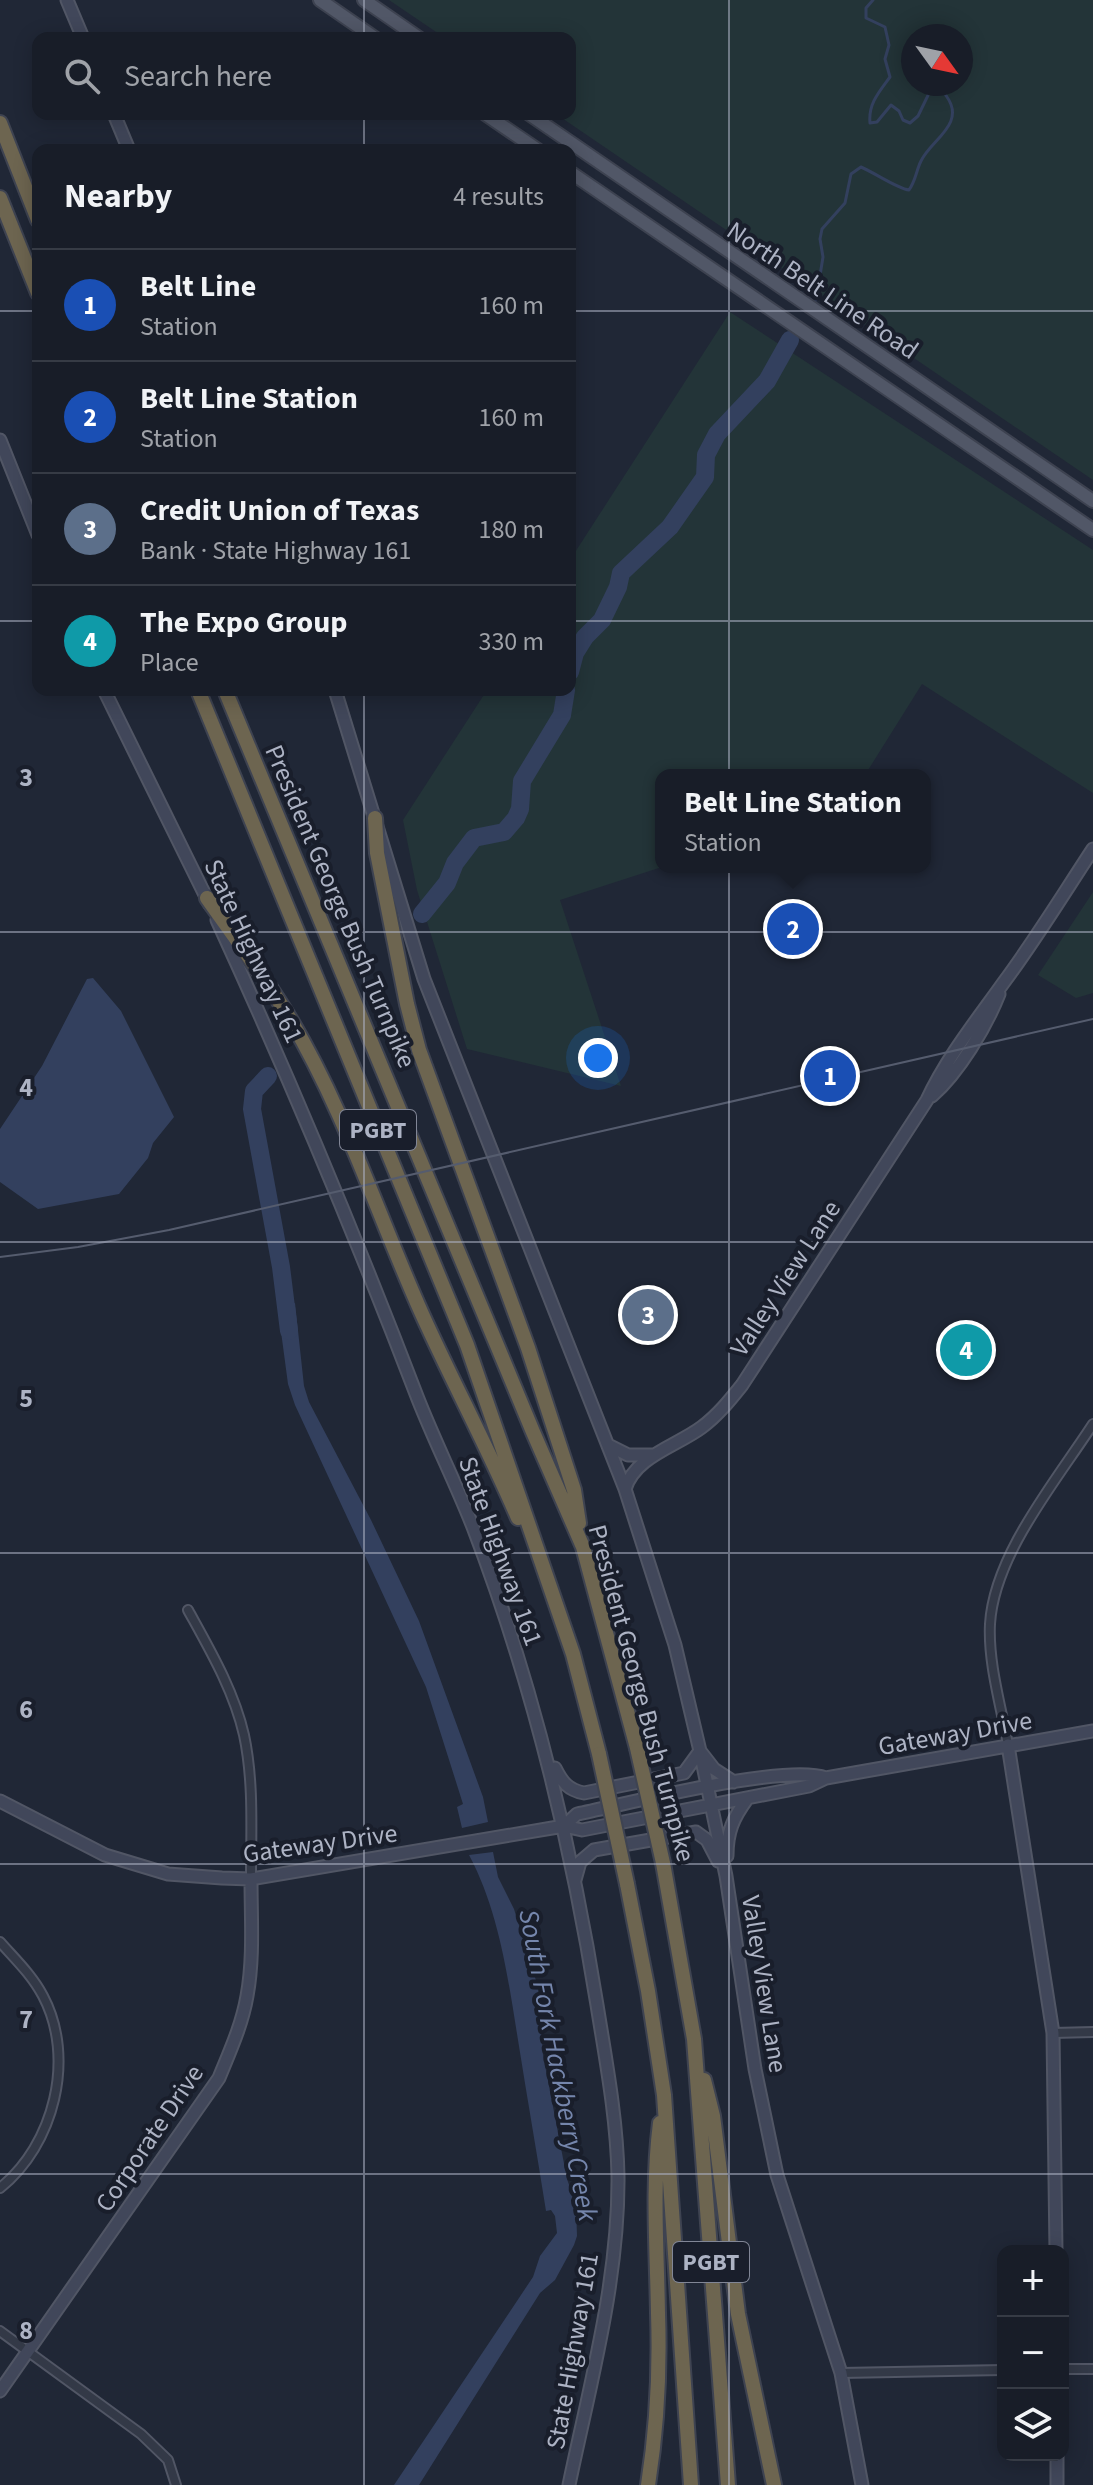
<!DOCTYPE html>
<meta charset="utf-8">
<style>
:root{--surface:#181d28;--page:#252a34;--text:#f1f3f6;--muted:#9fa2a8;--line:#363b45;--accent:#809ff6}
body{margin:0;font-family:"Source Sans 3",sans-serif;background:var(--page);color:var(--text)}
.controls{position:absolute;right:24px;bottom:24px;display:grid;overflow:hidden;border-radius:16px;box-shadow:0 4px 20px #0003}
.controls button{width:72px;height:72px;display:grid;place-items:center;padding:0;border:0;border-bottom:2px solid var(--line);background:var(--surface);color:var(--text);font:40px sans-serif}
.compass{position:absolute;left:901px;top:24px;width:72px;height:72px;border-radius:50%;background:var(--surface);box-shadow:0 4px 20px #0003;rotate:123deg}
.you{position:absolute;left:598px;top:1058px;width:28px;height:28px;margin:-20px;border:6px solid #fff;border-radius:50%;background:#1a73e8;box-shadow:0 0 0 12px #1a73e833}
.badge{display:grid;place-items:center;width:52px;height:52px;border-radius:50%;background:var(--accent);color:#fff;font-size:26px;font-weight:700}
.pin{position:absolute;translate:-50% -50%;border:4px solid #fff;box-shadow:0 2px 8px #0006}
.popup{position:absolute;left:655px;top:769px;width:276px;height:104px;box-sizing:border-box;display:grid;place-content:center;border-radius:16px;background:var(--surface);filter:drop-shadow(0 2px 6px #0005);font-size:26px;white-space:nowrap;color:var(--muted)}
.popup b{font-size:30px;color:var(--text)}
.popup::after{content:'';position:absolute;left:50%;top:100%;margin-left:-16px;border:16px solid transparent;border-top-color:var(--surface)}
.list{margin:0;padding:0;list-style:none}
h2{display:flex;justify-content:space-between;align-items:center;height:104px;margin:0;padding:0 32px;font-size:34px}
h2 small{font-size:26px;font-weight:400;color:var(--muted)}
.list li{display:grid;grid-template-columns:52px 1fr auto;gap:24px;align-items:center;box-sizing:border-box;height:112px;padding:0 32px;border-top:2px solid var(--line)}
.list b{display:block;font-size:30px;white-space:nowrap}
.list p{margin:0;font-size:26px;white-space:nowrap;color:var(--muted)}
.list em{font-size:26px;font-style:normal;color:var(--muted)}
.icon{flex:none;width:44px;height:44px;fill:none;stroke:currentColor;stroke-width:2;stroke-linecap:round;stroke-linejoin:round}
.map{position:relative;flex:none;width:1093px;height:2485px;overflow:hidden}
.search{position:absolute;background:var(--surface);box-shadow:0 4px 20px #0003;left:32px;top:32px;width:544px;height:88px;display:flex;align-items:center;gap:20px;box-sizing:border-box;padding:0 28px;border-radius:16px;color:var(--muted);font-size:30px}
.panel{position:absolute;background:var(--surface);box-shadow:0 4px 20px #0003;left:32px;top:144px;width:544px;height:552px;border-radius:16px}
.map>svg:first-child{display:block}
.green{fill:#233438;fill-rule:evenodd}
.water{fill:#33405e}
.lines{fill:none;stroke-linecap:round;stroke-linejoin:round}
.stream{stroke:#33405e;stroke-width:3}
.river{stroke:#33405e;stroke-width:18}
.street-casing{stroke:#515665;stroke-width:12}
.secondary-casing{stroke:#515665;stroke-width:15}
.primary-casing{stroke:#3d4250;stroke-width:16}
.highway-casing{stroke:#3e4351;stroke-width:18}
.street{stroke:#333947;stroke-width:8}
.secondary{stroke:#41475a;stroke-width:11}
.primary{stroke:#515767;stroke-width:12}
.highway{stroke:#6d6550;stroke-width:14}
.tram{stroke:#555c6e;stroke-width:2}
.highway-bridge-casing{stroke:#3e4351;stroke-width:18;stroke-linecap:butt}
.highway-bridge{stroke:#6d6550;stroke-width:14}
.grid{fill:none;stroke:#adb3c4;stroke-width:2;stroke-opacity:0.55}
.labels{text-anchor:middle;stroke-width:8;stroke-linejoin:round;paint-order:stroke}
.shield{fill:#191e2b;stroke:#818696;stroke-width:2}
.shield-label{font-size:24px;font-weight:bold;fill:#adb3c4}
.street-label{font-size:26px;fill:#adb3c4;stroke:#191e2b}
.water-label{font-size:28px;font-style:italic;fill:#7586ac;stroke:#191e2b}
.grid-label{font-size:26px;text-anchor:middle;font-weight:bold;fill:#adb3c4;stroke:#191e2b;stroke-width:8;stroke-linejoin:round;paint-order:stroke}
</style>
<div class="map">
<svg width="1093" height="2485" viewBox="0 0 1093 2485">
<rect width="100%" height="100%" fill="#202736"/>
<path class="green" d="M389,0H1093V480L556,114H570V38H445ZM913,36H961V84H913Z
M730,312L1093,550V793L922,684L865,775H661L662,867L560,900L621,1086L467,1049L417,890L403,820L487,690H570V560Z
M1093,892V993L1076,998L1038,975Z"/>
<path class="water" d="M93,978L121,1011L174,1117L153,1143L148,1158L119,1194L38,1209L0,1182V1129L42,1066L87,979Z
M295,1303L304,1386L309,1402L371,1520L419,1621L483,1797L488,1822L462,1828L457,1807L463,1804L426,1687L295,1405L288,1384L278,1309Z
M493,1852L498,1877L514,1909L538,1987L543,2055L567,2179L576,2205L577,2236L574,2245L555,2280L540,2293L419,2485H394L533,2277L540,2256L557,2233L555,2216L551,2210L546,2211C537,2154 527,2097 518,2040C508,1978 499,1911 469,1855Z"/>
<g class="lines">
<path class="stream" d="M816,300L823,257L820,239L822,229L845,203L851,174L861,167C875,173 898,189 909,190C916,180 916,171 921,161C931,140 966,124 947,97C943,91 941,88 933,85L918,116L910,123L903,120L899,111L891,105L877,122L870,123C868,104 879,92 890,77L885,59L889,45L885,27L866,18V8L873,0"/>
<path class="river" d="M570,672L575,653L585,637L602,620L618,587L621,573L670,527L705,477L706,455L717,434L767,381L790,340
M422,914L447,883L455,863L474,838L504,832L516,818L520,809L522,781L562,715L566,690
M268,1076L254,1091L252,1109L281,1267L289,1331"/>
<g class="street-casing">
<path id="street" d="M188,1610C210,1650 234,1691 244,1735C254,1782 251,1831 251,1879
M1008,1745C1001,1706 988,1663 990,1624C994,1555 1056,1481 1093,1424
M0,1942C15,1959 32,1975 43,1996C76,2058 54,2145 0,2188
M1053,2033L1093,2032
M0,2331L141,2434L168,2460L176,2485
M1063,2369H1093
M841,2373L1003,2370"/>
</g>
<g class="secondary-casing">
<path id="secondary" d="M67,0L83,38
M114,114L129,150
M0,440L38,535
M104,690L210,905
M335,690L424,979L625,1489L675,1645L700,1751L726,1876L755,2069L777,2175L841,2373L862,2485
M217,920C289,1077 356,1237 418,1399C435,1442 456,1484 473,1527C532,1681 571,1842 597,2005C606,2061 617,2119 618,2176C619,2280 590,2384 569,2485
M932,1096C959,1072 986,1027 999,994
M608,1445L628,1455H654
M625,1489C635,1456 677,1446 702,1427C718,1415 730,1400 742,1385L927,1100C947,1057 977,1020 1004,982C1036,939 1064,893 1093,849
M1008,1745L1053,2033L1056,2251
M555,1768C562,1782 568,1790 584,1793L684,1773L700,1751L714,1769L734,1782
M0,1801L105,1855L168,1874L222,1878L251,1879L564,1826L582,1830L809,1786L826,1778L1093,1731
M564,1826L577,1814C627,1804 785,1763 826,1778
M727,1856C727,1832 733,1818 747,1799
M575,1880L580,1862L594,1850L696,1832L707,1840L718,1861
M0,2391L219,2078C230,2051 242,2025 247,1996C254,1958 251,1918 251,1879
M1057,2455V2485"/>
</g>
<g class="primary-casing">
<path id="primary" d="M320,0L375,38
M364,0L419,38
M485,114L538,150
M529,114L1093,501
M570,172L1093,530"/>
</g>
<g class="highway-casing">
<path id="highway" d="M0,123L38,220
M0,198L38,293
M198,690L467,1345L573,1654L599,1754
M225,690L533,1432L583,1547L637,1748
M375,818L377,853L407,1004L419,1050L528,1348L574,1490L579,1523
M207,898C235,938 265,977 290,1019C345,1111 378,1216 422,1314C453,1383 488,1448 518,1518
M663,1863L694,2039L728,2485
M627,1884L648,1991L664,2095L691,2485
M704,2080L713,2116L738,2314L774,2485
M648,2485C657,2428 660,2371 658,2313C657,2250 652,2186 660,2123"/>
</g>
<use href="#street" class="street"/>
<use href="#secondary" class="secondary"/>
<use href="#primary" class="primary"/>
<use href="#highway" class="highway"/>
<path class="tram" d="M0,1257L78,1247L169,1230L1093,1019"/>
<g class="highway-bridge-casing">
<path id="highway-bridge" d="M637,1748L663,1863
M599,1754L627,1884"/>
</g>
<use href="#highway-bridge" class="highway-bridge"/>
</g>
<path class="grid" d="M364,0V38M729,0V2485M364,114V150M0,311H38M570,311H1093M0,621H38M570,621H1093M364,690V2485M0,932H1093M0,1242H1093M0,1553H1093M0,1864H1093M0,2174H1093"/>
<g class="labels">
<g class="shield">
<rect x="340" y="1110" width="76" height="40" rx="6"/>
<rect x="673" y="2242" width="76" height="40" rx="6"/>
</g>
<g class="shield-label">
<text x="378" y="1138">PGBT</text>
<text x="711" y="2270">PGBT</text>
</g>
<g class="street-label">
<text transform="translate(823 290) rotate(34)" y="9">North Belt Line Road</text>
<text transform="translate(341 906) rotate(67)" y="9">President George Bush Turnpike</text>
<text transform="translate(254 951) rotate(65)" y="9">State Highway 161</text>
<text transform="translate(785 1278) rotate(-57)" y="9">Valley View Lane</text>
<text transform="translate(501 1551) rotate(70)" y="9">State Highway 161</text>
<text transform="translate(642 1693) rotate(75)" y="9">President George Bush Turnpike</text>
<text transform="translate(955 1733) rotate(-10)" y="9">Gateway Drive</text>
<text transform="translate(320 1843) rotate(-8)" y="9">Gateway Drive</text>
<text transform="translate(765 1984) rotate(81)" y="9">Valley View Lane</text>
<text transform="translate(149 2138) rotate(-56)" y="9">Corporate Drive</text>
<text transform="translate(572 2351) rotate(-80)" y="9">State Highway 161</text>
</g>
<g class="water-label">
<text transform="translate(559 2065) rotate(79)" y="10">South Fork Hackberry Creek</text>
</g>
</g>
<g class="grid-label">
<text x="26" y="786">3</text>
<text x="26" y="1096">4</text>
<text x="26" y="1407">5</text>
<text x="26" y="1718">6</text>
<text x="26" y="2028">7</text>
<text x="26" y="2339">8</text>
</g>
</svg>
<div class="controls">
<button>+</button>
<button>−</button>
<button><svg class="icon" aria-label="layers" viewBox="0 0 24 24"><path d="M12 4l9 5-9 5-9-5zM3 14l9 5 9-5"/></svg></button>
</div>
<svg class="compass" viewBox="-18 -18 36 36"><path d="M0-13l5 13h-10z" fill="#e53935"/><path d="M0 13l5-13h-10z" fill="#9fa2a8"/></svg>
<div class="you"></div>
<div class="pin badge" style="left:830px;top:1076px;background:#1a4fb4">1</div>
<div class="pin badge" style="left:793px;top:929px;background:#1a4fb4">2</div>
<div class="popup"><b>Belt Line Station</b>Station</div>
<div class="pin badge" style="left:648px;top:1315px;background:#5c6f8a">3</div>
<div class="pin badge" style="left:966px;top:1350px;background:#0f9aa8">4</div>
<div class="search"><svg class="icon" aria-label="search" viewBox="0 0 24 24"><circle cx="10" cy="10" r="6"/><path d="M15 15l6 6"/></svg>Search here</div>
<section class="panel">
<h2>Nearby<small>4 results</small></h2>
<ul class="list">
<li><span class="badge" style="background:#1a4fb4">1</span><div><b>Belt Line</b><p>Station</p></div><em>160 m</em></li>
<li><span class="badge" style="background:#1a4fb4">2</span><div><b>Belt Line Station</b><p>Station</p></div><em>160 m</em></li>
<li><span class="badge" style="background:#5c6f8a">3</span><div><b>Credit Union of Texas</b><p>Bank · State Highway 161</p></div><em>180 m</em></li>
<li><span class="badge" style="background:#0f9aa8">4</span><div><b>The Expo Group</b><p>Place</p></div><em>330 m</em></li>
</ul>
</section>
</div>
